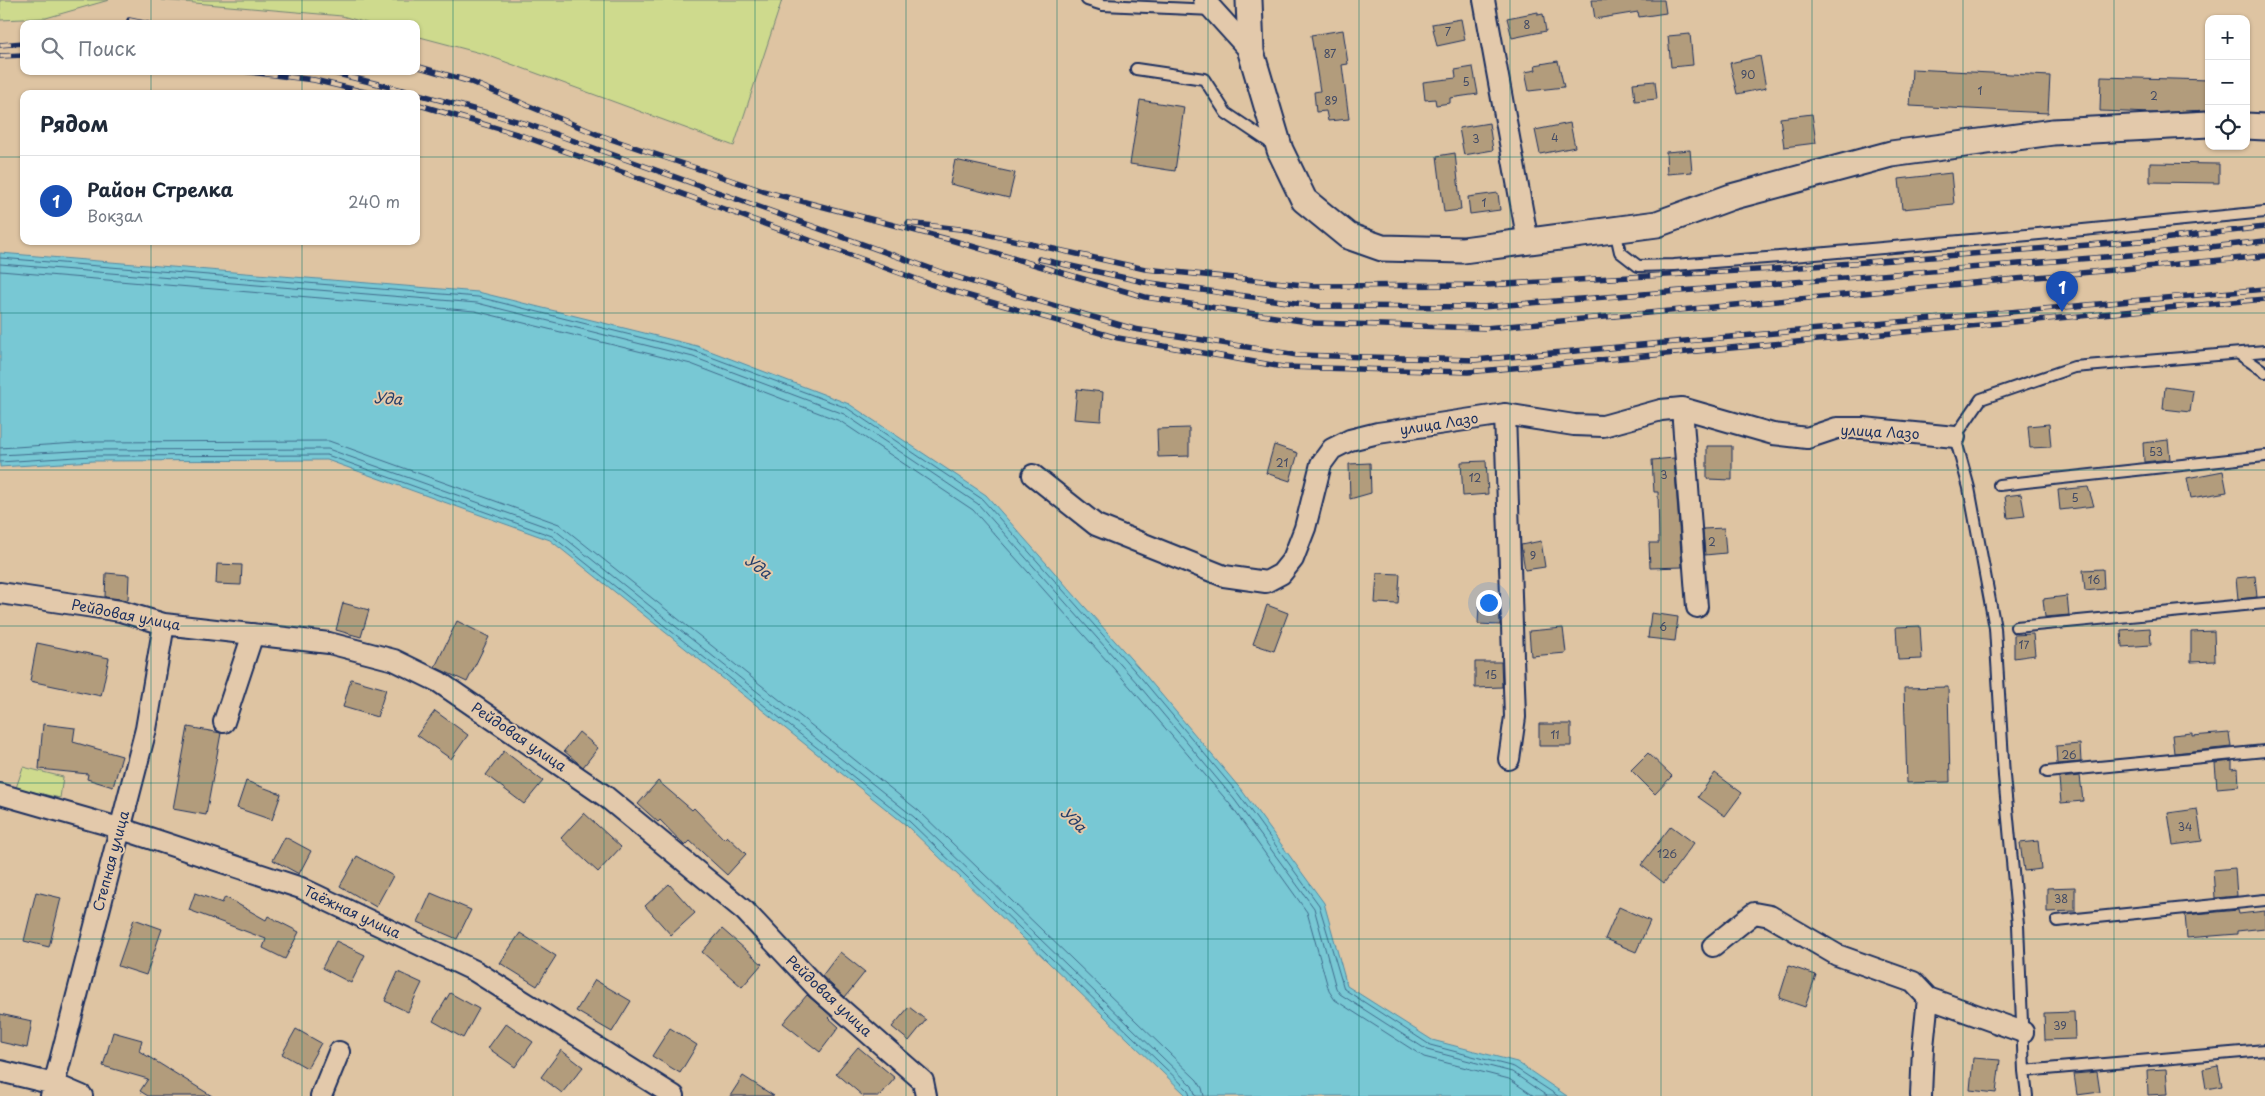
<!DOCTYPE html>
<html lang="ru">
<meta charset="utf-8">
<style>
:root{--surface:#fff;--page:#f6f6f7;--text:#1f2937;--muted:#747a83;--line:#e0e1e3;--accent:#c8321e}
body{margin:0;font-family:"Playpen Sans",sans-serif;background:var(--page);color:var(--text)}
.controls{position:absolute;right:15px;top:15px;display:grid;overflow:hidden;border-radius:10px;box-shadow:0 1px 4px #0004}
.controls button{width:45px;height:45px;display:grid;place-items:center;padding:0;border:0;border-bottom:1px solid var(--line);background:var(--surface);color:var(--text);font:25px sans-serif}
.you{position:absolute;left:1488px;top:602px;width:18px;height:18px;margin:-12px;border:4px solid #fff;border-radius:50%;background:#1a73e8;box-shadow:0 0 0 8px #1a73e833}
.badge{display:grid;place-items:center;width:32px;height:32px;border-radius:50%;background:var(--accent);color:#fff;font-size:16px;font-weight:700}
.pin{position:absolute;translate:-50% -41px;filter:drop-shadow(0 1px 2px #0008)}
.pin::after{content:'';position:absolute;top:26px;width:18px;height:15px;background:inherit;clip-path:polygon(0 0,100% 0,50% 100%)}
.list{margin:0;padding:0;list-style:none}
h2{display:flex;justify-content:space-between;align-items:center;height:65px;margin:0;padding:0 20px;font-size:21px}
h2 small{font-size:16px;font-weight:400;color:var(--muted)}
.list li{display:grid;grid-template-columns:32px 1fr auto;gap:15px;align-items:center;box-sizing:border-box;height:90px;padding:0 20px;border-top:1px solid var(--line)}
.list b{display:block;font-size:19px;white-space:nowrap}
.list p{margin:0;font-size:16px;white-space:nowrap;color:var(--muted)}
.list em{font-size:16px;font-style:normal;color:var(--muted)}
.icon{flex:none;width:28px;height:28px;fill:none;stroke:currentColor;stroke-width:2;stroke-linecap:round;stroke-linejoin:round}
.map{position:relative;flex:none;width:2265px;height:1096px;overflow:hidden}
.search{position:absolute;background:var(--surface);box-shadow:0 1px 4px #0004;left:20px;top:20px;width:400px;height:55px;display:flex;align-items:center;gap:12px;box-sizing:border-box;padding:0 18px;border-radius:10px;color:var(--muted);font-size:19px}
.panel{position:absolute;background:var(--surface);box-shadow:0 1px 4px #0004;left:20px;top:90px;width:400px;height:155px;border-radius:10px}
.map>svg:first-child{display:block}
.green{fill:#ceda8d;stroke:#748476}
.water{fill:#78c8d4;stroke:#538ba5}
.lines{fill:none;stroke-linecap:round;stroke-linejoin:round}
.shore{stroke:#406c8d;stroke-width:1}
.building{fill:#b29c7b;stroke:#1b2f5e}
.service-casing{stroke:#1b2f5e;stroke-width:14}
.minor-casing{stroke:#1b2f5e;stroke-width:24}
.tertiary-casing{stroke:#1b2f5e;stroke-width:29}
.service{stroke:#e3c9ab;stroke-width:10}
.minor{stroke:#e3c9ab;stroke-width:20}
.tertiary{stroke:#e3c9ab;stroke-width:25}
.rail-casing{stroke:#1b2f5e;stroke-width:5.5}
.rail{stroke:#e3c9ab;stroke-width:4;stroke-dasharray:11;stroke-linecap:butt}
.grid{fill:none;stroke:#0f766e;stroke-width:1;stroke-opacity:0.55}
.labels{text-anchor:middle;stroke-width:4;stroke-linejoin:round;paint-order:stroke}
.number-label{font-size:11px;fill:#414a65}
.street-label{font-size:14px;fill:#1b2f5e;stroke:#e3c9ab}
.water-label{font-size:15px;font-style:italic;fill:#243e6a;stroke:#e3c9ab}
</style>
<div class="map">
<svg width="2265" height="1096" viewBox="0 0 2265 1096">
<rect width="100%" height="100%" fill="#dec4a2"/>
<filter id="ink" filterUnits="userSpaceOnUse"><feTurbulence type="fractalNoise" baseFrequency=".02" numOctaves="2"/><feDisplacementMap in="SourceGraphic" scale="10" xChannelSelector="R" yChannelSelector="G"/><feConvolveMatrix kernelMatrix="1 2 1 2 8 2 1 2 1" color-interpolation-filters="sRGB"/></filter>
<g filter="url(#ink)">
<path class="green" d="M0,0H109L46,18L0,20Z
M161,0H782L734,146L484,54L416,36V24H370L342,16Z
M23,767L63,777L60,798L16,788Z"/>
<path class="water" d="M0,253L478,292L697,346L849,404L986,495L1145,675L1243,792L1324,903L1347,986L1432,1040L1517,1062L1567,1096H1187L906,825L550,540L327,460L93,461L0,467Z"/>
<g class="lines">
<path class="shore" d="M0,258L478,297L695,351L847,408L982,499L1142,679L1239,795L1319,905L1344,989L1430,1045L1514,1067L1558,1096
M0,264L477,303L693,357L844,414L978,504L1137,683L1234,799L1314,908L1336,988L1340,994L1427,1050L1512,1072L1547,1096
M0,271L475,311L691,364L840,421L973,510L1131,688L1229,803L1307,912L1329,991L1335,1000L1424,1057L1509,1079L1534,1096
M0,448L92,442L329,441L559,524L919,811L1197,1080L1202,1088L1204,1096
M0,455L92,450L328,449L555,530L914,817L1192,1086L1196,1096
M0,462L92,456L327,455L552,536L910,822L1188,1090L1190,1096"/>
</g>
<path class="building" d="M1592,0H1664L1666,13L1639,17L1638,12L1595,19Z
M1538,12V15L1543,14L1546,31L1512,38L1507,18Z
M1461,19L1465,40L1437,46L1432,24Z
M1343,30L1348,64L1342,65L1349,119L1328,121L1326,111L1316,112L1314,92L1320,91L1311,35Z
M1690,34L1693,65L1671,67L1668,36Z
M1760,56L1766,88L1737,94L1730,63Z
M1558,61L1564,87L1529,91L1525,72L1536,70L1535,65Z
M1473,67L1478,94L1450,98V103L1436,105L1435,99L1425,100L1423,82L1456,78L1455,70Z
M1912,69L2050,76L2048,113L1910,106Z
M2101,77L2209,80V110L2152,113L2100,111Z
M1655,81L1657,99L1635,101L1633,83Z
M1140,100L1184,107L1175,171L1130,164Z
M1812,114L1816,143L1784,147L1780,118Z
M1489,123L1493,150L1464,155L1459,128Z
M1570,123L1575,147L1540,154L1535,130Z
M1690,150L1692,172L1667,174L1666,152Z
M1455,153L1461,210L1444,212L1437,156Z
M955,160L1015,173L1009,198L950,184Z
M2150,163L2219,164V183L2150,182Z
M1951,173L1954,204L1902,209L1899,179Z
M1498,193L1500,210L1470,214L1468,197Z
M2165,387L2193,391L2190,412L2163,409Z
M1077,389L1103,392L1101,421L1074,419Z
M2049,424L2051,447L2030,448L2028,426Z
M1189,428V456L1158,457L1157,429Z
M2168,440L2170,459L2144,462L2143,443Z
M1274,445L1298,453L1290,481L1266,473Z
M1707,446H1732V480L1707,479Z
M1674,458L1682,567L1650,568L1649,543H1659L1658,492H1654L1652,460Z
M1486,461L1488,494L1463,496L1461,462Z
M1370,463L1371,493L1350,499L1349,464Z
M2223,471L2227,492L2191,498L2187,478Z
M2088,487L2094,506L2060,510L2058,490Z
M2021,494L2025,516L2008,518L2005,496Z
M1724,528L1726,553L1705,555L1703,529Z
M1541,541L1545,567L1525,570L1521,545Z
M217,564L242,565L241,585L216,584Z
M2103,569L2104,589L2085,591L2083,570Z
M106,573L129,575L128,600L105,597Z
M1377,573L1400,574L1398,604L1375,603Z
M2255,576L2257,597L2238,599L2236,578Z
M2067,596L2069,615L2045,617L2043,599Z
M343,603L369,610L361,637L336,630Z
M1267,605L1288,613L1274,651L1253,644Z
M1479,606L1499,607L1500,625L1478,624Z
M1651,613L1678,617L1675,641L1648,638Z
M457,621L489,637L467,682L435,667Z
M1920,626L1922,659L1898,660L1896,627Z
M1563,628L1566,653L1531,656L1529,631Z
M2150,628L2151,645L2122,647L2121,630Z
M2214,631L2215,661L2191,662V632Z
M2033,634L2035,655L2014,658V635Z
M37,643L109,658L101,696L30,681Z
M1475,662H1501L1502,687L1475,688Z
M351,679L386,689L377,717L343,707Z
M1948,687L1950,782L1907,783L1904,688Z
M435,711L468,735L451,759L417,735Z
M43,724L75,728L73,742L122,756L113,787L87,779L88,774L39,769Z
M1539,724H1571V746H1539Z
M188,727L221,733L206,815L173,809Z
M579,732L598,748L583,767L564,751Z
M2192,733V736L2229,733L2231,747L2174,753L2172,735Z
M2080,744L2081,762L2057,764L2056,746Z
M504,751L543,781L524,804L486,775Z
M1648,753L1672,776L1655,794L1631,770Z
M2232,761V769L2238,768L2239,786L2217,788L2215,763Z
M1715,773L1742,793L1725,816L1698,797Z
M2080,776L2083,801L2061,803L2059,778Z
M246,781L281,794L272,820L237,808Z
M658,781L692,810L694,808L724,839L727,836L746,854L727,875L690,841L685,846L660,820L658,822L638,804Z
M2197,809L2202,841L2173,845L2168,813Z
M584,813L621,847L598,872L561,838Z
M1671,826L1694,843L1664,883L1641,865Z
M285,837L311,851L299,874L273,860Z
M2038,841L2041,869L2024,871L2020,843Z
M357,856L393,876L376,907L340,886Z
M2235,868L2237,896L2215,898L2213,870Z
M669,884L695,913L671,935L645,906Z
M2075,887V911L2047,912V888Z
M36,892L61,898L49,947L24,941Z
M195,893L222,903L225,897L266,920L268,916L299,932L285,959L263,948L266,939L189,910Z
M431,893L471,910L457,939L418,922Z
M1619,907L1650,921L1636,952L1605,939Z
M2238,910L2239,914L2265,911V928L2237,931V934L2187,938L2185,915Z
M134,919L162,929L146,975L118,966Z
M722,929L762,964L742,987L702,952Z
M520,933L556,956L537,986L500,963Z
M336,941L365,955L351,983L322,968Z
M840,952L865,972L845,997L822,976Z
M1789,966L1816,975L1805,1007L1779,998Z
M398,972L422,983L408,1012L385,1001Z
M595,980L631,1001L612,1032L576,1011Z
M450,993L479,1009L463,1038L433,1021Z
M807,995L831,1016L829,1018L839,1027L820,1052L783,1023Z
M909,1007L926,1020L909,1041L892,1027Z
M2074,1012L2075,1039L2045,1040L2044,1013Z
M0,1014L32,1021L27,1048L0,1042Z
M506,1023L533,1042L515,1067L488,1048Z
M670,1028L697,1045L680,1073L652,1056Z
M296,1029L321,1043L307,1068L282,1054Z
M113,1032L142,1040L139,1051L212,1096H148L140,1091L148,1079L103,1066Z
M858,1047L895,1078L880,1096H863L836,1073Z
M561,1050L583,1067L562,1093L541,1077Z
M1973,1058L2000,1060L1996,1093L1970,1090Z
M2218,1066L2222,1086L2206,1089L2203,1069Z
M2166,1069L2168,1094L2148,1095L2147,1070Z
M2097,1072L2100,1092L2077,1095L2074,1074Z
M743,1076L774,1096H730Z"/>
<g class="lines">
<g class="service-casing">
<path id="service" d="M1087,0L1103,5L1213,10
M1136,69L1204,79L1226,113L1275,146
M1615,230L1620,252L1638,266L1674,265L1793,256L2083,230L2265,212
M2239,354L2265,372
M1999,485L2265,456
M2016,627L2265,603
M2047,772L2265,751
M2057,921L2265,900
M2024,1071L2265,1050
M2027,1096L2024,1071L2018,925L2004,776L1995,628L1969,488L1955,437L1981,399L2074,367L2265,351"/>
</g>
<g class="minor-casing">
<path id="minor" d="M1204,0L1251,52
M1484,0L1528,242
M1682,408L1697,607
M1505,414L1515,717L1509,759
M1033,475L1096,525L1224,576L1266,582L1281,574L1293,559L1305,528L1321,464L1332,449L1350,440L1378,433L1505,414L1574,425L1603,426L1661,410L1682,408L1773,434L1807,438L1837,428H1863L1955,437
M0,593L120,611L164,624L329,643L394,660L439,682L605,796L745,911L818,989L923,1081L926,1096
M224,722L253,634
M0,794L119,828L301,888L475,971L674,1096
M1713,946L1754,913L1770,916L1837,955L1913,982L1928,998L1923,1047L1921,1096
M1928,998L2023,1032
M0,1071L54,1084L82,1096
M51,1096L146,729L164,624
M321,1096L339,1052"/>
</g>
<g class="tertiary-casing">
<path id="tertiary" d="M1249,0L1251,52L1280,150L1304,200L1348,236L1382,248L1463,250L1657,224L1731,197L1891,154L2053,132L2209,124
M2246,126L2265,127"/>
</g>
<use href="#service" class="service"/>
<use href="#minor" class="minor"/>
<use href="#tertiary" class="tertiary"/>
<g class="rail-casing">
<path id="rail" d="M129,20L148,24
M0,45L24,43
M0,56L24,55
M416,66L471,82L599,135L763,191L951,240L1145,297L1314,323L1485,328L2265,256
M243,71L314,80L373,94
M326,71L418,94L527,124L946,274L1134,329L1297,355L1475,360L2265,289
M416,104L523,136L941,288L1118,338L1283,367L1468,372L2265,299
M908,223L968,230L1145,269L1314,286L1487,285L1774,269L2153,240L2265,227
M1039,259L1144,282L1317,306L1482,307L2155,253L2265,241"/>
</g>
<use href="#rail" class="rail"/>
</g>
</g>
<path class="grid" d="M151,0V24M302,0V24M453,0V1096M604,0V1096M755,0V1096M906,0V1096M1057,0V1096M1208,0V1096M1359,0V1096M1510,0V1096M1661,0V1096M1812,0V1096M1963,0V1096M2114,0V1096M151,71V94M302,71V94M0,157H24M416,157H2265M151,241V1096M302,241V1096M0,313H2265M0,470H2265M0,626H2265M0,783H2265M0,939H2265"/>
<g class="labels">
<g class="number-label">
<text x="1527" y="29">8</text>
<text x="1448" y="36">7</text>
<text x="1330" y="58">87</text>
<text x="1748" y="79">90</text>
<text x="1466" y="86">5</text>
<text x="1980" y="95">1</text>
<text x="2154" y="100">2</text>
<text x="1331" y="105">89</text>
<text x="1555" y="142">4</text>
<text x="1476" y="143">3</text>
<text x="1484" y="207">1</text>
<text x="2156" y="456">53</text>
<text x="1282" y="467">21</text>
<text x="1664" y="479">3</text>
<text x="1475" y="482">12</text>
<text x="2075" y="502">5</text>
<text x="1712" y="546">2</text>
<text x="1533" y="560">9</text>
<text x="2094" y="584">16</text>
<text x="1663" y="631">6</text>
<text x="2024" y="649">17</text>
<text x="1491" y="679">15</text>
<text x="1555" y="739">11</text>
<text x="2069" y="759">26</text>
<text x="2185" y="831">34</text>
<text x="1667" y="858">126</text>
<text x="2061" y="903">38</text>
<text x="2060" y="1030">39</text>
</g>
<g class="street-label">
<text transform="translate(1439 424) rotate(-9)" y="5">улица Лазо</text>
<text transform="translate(1880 432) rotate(3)" y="5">улица Лазо</text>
<text transform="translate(126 615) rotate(11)" y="5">Рейдовая улица</text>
<text transform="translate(519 737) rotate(34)" y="5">Рейдовая улица</text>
<text transform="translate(111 861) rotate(-75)" y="5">Степная улица</text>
<text transform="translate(352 912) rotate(25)" y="5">Таёжная улица</text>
<text transform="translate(829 996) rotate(43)" y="5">Рейдовая улица</text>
</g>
<g class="water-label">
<text transform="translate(388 399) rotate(4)" y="5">Уда</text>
<text transform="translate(758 567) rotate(36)" y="5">Уда</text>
<text transform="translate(1073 820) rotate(43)" y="5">Уда</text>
</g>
</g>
</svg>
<div class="controls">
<button>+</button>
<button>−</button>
<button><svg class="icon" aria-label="locate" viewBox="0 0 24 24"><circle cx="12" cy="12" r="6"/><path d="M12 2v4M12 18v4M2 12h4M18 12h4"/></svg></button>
</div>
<div class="you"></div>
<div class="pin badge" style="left:2062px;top:312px;background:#1a4fb4">1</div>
<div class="search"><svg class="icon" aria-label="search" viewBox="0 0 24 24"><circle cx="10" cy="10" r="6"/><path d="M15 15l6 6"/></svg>Поиск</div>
<section class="panel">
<h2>Рядом<small></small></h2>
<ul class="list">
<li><span class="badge" style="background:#1a4fb4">1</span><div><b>Район Стрелка</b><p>Вокзал</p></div><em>240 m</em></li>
</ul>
</section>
</div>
